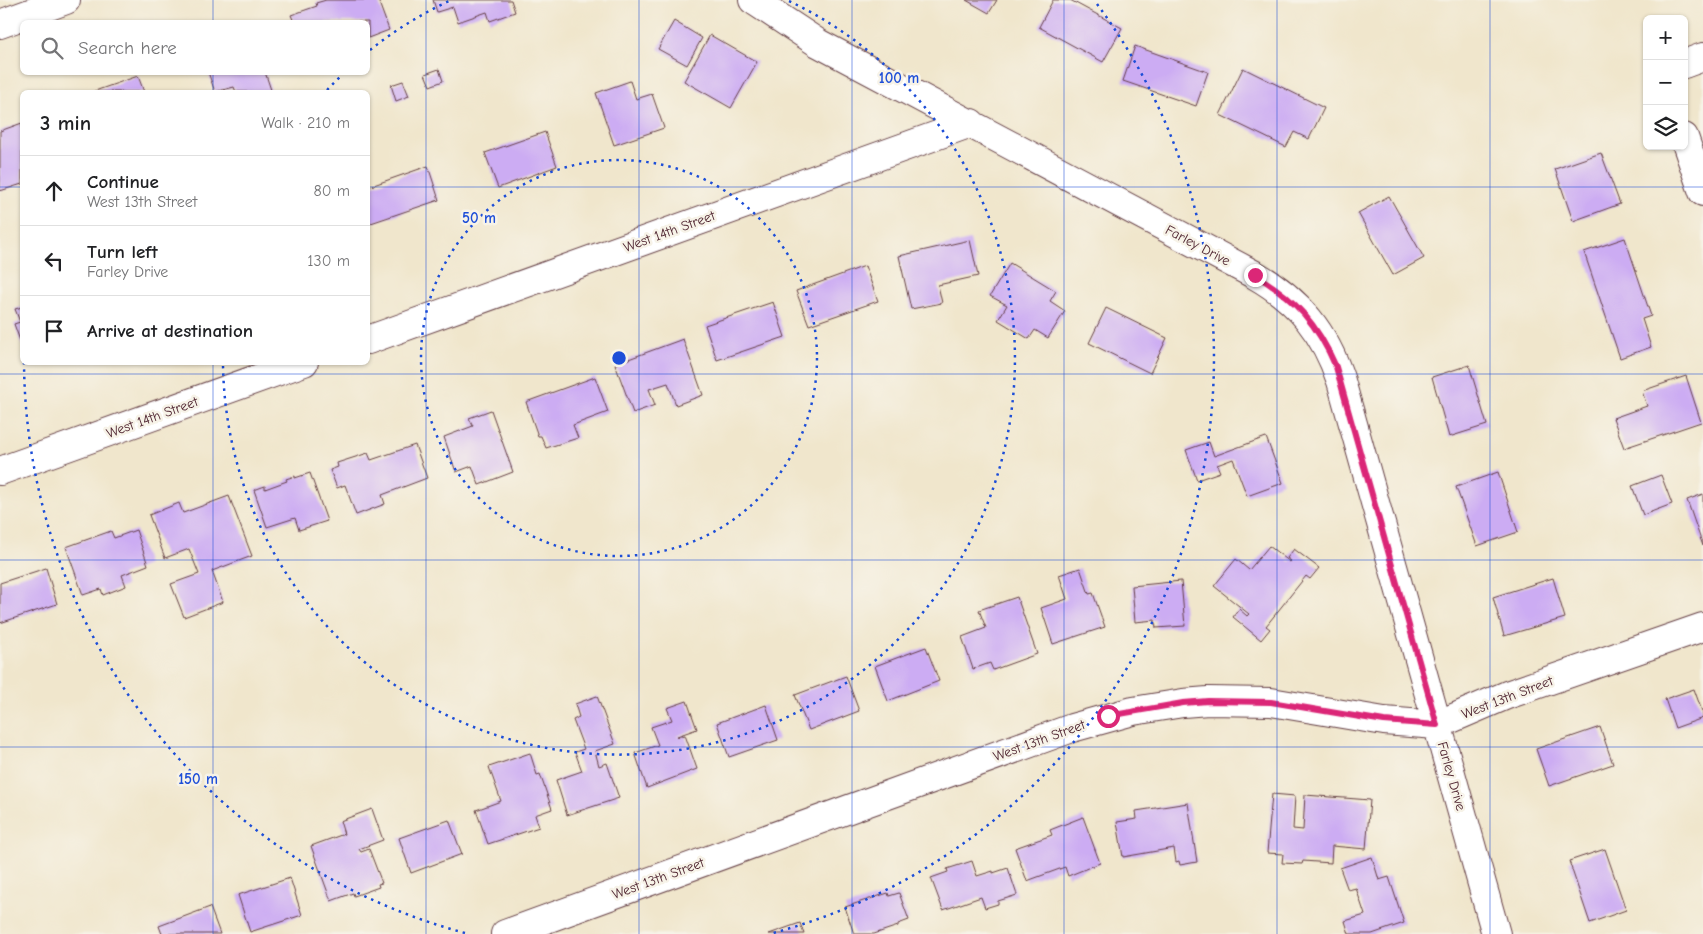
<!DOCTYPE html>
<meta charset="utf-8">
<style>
:root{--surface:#fff;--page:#f2f2f2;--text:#202124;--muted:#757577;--line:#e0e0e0}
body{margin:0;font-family:"Comic Neue",sans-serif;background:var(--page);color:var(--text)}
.controls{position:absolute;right:15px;top:15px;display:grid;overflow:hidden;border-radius:8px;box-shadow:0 1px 4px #0004}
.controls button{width:45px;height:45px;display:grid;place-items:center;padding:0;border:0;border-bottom:1px solid var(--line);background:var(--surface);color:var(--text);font:25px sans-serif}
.stop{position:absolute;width:15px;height:15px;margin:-11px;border:4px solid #db2777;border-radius:50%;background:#fff}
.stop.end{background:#db2777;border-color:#fff;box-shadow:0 1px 5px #0008}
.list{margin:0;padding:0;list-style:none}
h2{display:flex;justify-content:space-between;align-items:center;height:65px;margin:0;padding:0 20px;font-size:21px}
h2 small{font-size:16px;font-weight:400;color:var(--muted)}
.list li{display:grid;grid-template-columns:32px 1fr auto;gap:15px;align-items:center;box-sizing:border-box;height:70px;padding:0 20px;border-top:1px solid var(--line)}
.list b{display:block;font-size:19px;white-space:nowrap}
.list p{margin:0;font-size:16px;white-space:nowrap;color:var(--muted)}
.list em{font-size:16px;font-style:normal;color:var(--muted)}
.icon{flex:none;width:28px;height:28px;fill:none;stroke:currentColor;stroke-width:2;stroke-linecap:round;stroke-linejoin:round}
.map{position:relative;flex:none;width:1703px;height:934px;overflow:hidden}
.search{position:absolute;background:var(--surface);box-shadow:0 1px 4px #0004;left:20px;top:20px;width:350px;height:55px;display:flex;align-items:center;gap:12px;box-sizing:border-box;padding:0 18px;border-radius:8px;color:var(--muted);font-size:19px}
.panel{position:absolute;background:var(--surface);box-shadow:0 1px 4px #0004;left:20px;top:90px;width:350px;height:275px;border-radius:8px}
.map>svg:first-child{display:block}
.building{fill:#ccacf3}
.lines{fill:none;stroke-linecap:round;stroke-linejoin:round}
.street-casing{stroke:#633d43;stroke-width:30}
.street{stroke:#fff;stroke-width:28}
.route{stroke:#db2777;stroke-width:6}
.grid{fill:none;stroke:#1d4ed8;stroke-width:1;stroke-opacity:0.55}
.ring{fill:none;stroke:#1d4ed8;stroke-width:2.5;stroke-dasharray:2.5 5}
.labels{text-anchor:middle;stroke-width:5;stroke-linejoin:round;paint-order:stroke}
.street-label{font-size:14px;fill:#4a1f2b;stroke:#f7f3e8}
.centre{fill:#1d4ed8;stroke:#f7f3e8;stroke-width:2.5}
.ring-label{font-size:15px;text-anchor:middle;font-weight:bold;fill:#1d4ed8;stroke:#f7f3e8;stroke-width:5;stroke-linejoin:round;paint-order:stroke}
</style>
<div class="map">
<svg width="1703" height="934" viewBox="0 0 1703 934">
<rect width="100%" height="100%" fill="#f7f3e8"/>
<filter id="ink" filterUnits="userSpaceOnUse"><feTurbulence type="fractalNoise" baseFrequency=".02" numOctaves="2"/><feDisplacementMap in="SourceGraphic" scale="10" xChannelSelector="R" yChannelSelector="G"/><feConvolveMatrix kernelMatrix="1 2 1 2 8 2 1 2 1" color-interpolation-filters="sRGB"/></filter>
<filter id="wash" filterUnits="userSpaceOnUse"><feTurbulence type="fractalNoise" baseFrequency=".0096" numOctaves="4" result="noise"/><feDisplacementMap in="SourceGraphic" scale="20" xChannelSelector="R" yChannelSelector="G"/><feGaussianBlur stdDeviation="1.12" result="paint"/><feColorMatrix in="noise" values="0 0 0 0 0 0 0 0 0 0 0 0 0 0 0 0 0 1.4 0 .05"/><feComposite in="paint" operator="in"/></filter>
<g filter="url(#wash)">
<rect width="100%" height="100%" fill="#f0e6cc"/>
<g id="blocks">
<path class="building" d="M326,0H378L389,30L368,38V22H294L291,15L317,6L316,3Z
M433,0H511L515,12L490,21L487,12L458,22L453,7L437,12Z
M966,0H997L989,13Z
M1053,0H1070L1122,28L1103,62L1039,27Z
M674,21L702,38L687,65L658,49Z
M710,35L757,62L731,108L684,81Z
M1135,46L1208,72L1196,106L1123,81Z
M1243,68L1324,108L1309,139L1294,132L1286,147L1220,115Z
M439,69L443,81L430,86L425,74Z
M208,72H265L271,90L265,92H236L234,87L215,92Z
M138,76L144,92H92Z
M403,81L409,96L396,101L391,85Z
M630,81L636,99L652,94L664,128L614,145L596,93Z
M22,123V184L0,191V131Z
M545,132L557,166L498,188L485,153Z
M1601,153L1620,204L1573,221L1555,169Z
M428,166L439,200L368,224V187Z
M1389,196L1424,258L1393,275L1358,213Z
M1625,238L1651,316L1642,319L1651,347L1620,358L1584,252Z
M970,240L978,276L938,285L942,303L911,309L899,256Z
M1010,263L1056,291L1050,301L1065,311L1048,338L1035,330L1029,339L998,320L1007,305L990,296Z
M865,266L878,301L809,325L796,291Z
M773,302L785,337L717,360L705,325Z
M22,307V346L14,324L20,322L15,309Z
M1106,308L1167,338L1150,373L1089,343Z
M683,339L703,395L676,405L668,383L649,389L655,405L633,413L615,364Z
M1469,365L1487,425L1449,437L1432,377Z
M1686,376L1701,422L1624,448L1613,418L1647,406L1642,391Z
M595,377L608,412L573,425L578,438L546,448L541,436H538L526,402Z
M491,410L513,472L479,485L472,466L456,472L444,437L473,426L469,418Z
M1266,437L1283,483L1247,496L1233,459L1217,465L1220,472L1197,480L1186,450L1209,442L1214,456Z
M415,445L427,478L382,495L385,504L356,515L345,485L337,488L330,470L338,467L337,463L368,453L371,460Z
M1498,472L1518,532L1477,546L1456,487Z
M310,473L327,521L299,530L295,518L267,527L254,490L265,486V489L287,481L286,479L295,476V478Z
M1661,475L1672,504L1643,515L1632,486Z
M1703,494V546L1687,500Z
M229,496L252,556L212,571L223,602L184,617L171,584L199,574L189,549L165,558L149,515L179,503L183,513Z
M136,530L148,565L122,575L126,586L103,595L101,589L83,595L66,547L111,531L114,538Z
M1269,546L1290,562L1291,561L1287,558L1294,549L1319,568L1310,579L1306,576L1266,626L1270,629L1261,640L1233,617L1239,609L1247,616L1249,614L1214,586L1236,559L1249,570Z
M46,568L57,604L0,623V583Z
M1080,568L1089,594L1093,593L1105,627L1053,644L1041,608L1067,599L1059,575Z
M1553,578L1565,618L1504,636L1493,597Z
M1181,581L1185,626L1156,628L1155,620L1135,622L1132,586Z
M1017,597L1037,654L993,670L990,663L973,669L962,637L986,628L979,610Z
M926,647L939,681L888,701L875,666Z
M846,676L859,711L809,730L795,695Z
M1694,689L1703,714V718L1675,728L1665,699Z
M597,696L615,744L595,751L599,766L607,763L619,798L567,815L556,780L582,771L575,752L584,749L573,720L579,717L575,704Z
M687,701L697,729L677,736V737L685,735L697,769L647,788L635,753L658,745L651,727L672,720L667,708Z
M766,705L778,740L729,757L717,723Z
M1600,727L1613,764L1549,786L1536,749Z
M530,753L537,775L540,774L552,809L535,815L539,827L488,844L476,810L501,801L489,767Z
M1272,794L1295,796L1293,829L1303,830L1305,795L1370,800L1366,849L1332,846L1331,863L1303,861L1302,864L1282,863L1283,854L1267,853Z
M1188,803L1197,862L1180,865L1179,861L1176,862L1174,848L1123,857L1117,822L1137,819L1136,811Z
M372,809L383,840L359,849L361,852L369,849L382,883L378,884L379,887L354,896L353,893L331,901L311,846L344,834L340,821Z
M1083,817L1100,863L1068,876L1065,867L1027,881L1015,848L1052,835L1050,830Z
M449,820L462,854L411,873L399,838Z
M1605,849L1626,910L1590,923L1569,861Z
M1372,857L1379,880L1389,877L1404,923L1372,934H1349L1345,921L1365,915L1356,888L1348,890L1340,868Z
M972,861L977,876L993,871V873L1008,868L1017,895L998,901V904L985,908L981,897L943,910L931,878L948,872L947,869Z
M290,878L302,915L250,932L238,895Z
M888,893L889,896L899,893L909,920L898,924V926L874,934H854L845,907Z
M210,907L220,934H162L159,926Z
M800,923L804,934H769Z"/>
</g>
</g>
<g filter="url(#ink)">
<use href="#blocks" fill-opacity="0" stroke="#633d43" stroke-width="1"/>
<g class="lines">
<g class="street-casing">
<path id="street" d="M753,0L818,43L1255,275C1299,300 1325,333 1341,381L1496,934
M0,24L66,0
M1684,64L1703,57
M1684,137L1703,192
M368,340L971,123
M0,471L304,362
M505,934L1072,728L1133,711L1183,703L1208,701L1271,702L1384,721L1437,725L1507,695L1703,627"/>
</g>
<use href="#street" class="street"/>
</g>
</g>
<g class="lines" filter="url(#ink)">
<path class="route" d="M1108,716L1183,703L1208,701L1271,702L1384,721L1437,725L1336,367C1318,325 1295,298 1255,275"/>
</g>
<path class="grid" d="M213,0V22M426,0V934M639,0V934M852,0V934M1064,0V934M1277,0V934M1490,0V934M213,72V92M0,187H22M368,187H1703M213,362V934M0,374H1703M0,560H1703M0,747H1703"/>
<g class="ring">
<circle cx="619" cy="358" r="198"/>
<path d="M327 90A396 396 0 0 1 344 73M370 50A396 396 0 0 1 449 1M789 1A396 396 0 1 1 223 365"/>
<path d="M465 933A595 595 0 0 1 24 363M1097 4A595 595 0 0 1 773 933"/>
</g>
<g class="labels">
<g class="street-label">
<text transform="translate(669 231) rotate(-20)" y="5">West 14th Street</text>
<text transform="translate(1198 245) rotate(28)" y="5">Farley Drive</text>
<text transform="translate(152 417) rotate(-20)" y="5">West 14th Street</text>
<text transform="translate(1507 697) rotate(-21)" y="5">West 13th Street</text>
<text transform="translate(1039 740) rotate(-20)" y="5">West 13th Street</text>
<text transform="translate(1452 776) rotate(74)" y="5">Farley Drive</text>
<text transform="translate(658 878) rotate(-20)" y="5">West 13th Street</text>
</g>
</g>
<circle cx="619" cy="358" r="8" class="centre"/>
<g class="ring-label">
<text x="899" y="83">100 m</text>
<text x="479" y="223">50 m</text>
<text x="198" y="784">150 m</text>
</g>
</svg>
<div class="controls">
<button>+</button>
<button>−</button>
<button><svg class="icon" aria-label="layers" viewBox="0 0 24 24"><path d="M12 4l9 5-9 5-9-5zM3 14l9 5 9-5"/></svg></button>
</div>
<div class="stop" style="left:1108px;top:716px"></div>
<div class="stop end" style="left:1255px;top:275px"></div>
<div class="search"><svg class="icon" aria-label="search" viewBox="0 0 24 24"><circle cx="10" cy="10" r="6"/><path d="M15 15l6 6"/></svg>Search here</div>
<section class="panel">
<h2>3 min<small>Walk · 210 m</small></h2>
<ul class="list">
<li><svg class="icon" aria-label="ahead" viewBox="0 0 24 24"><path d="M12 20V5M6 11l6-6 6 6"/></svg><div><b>Continue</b><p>West 13th Street</p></div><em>80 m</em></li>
<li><svg class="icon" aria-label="left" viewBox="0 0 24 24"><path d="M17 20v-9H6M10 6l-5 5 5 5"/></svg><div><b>Turn left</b><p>Farley Drive</p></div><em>130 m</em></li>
<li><svg class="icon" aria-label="arrive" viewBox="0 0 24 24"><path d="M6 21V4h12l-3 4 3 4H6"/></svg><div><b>Arrive at destination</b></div></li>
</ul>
</section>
</div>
